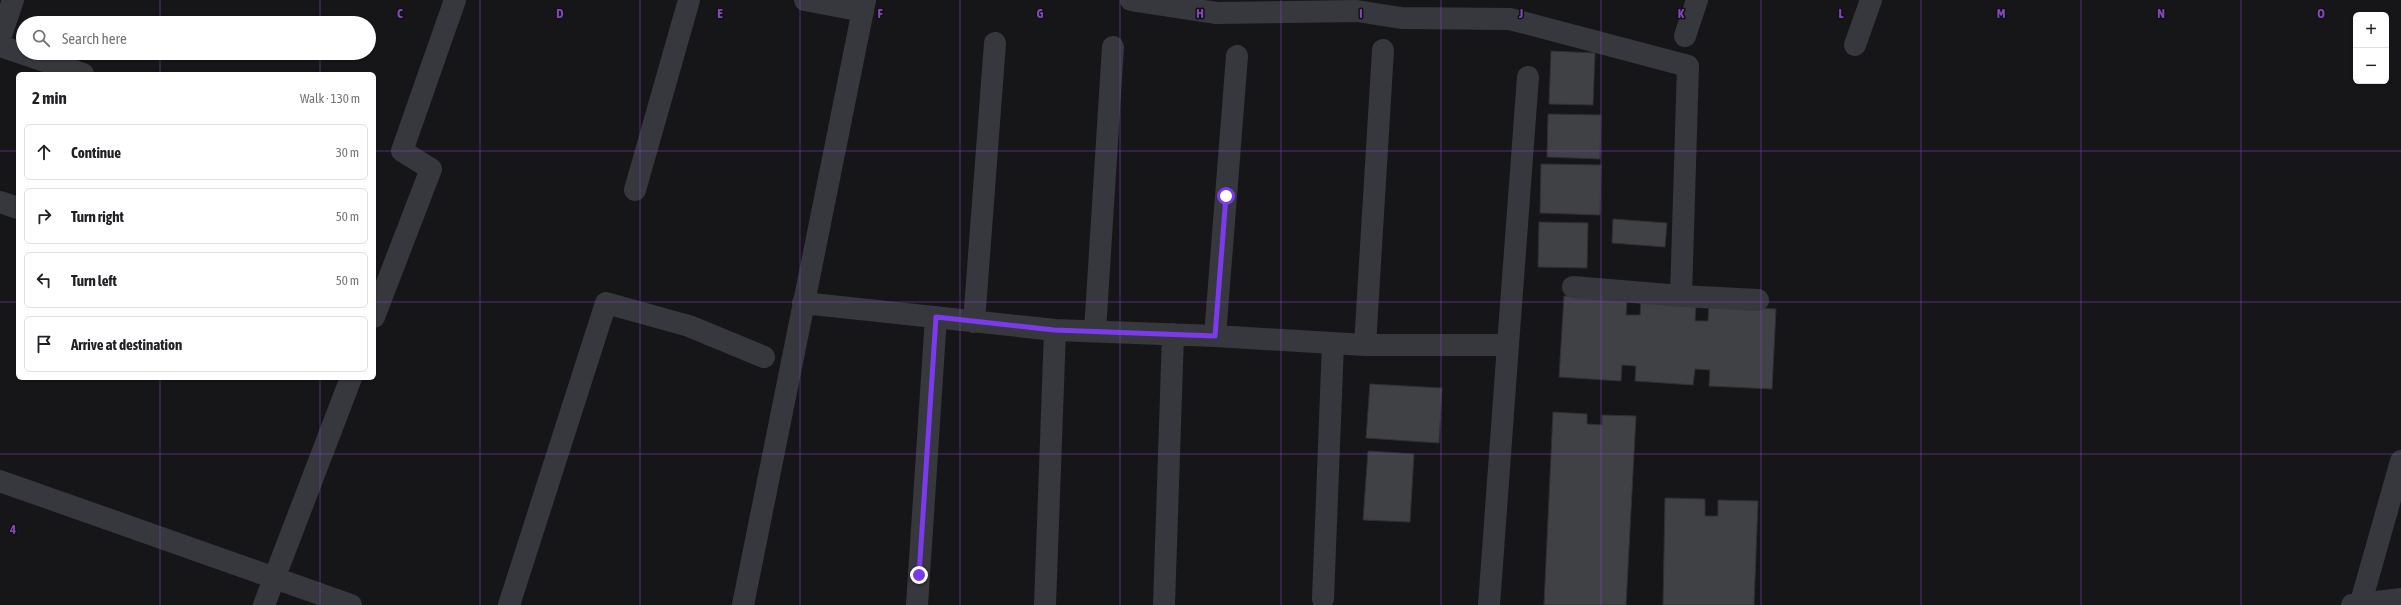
<!DOCTYPE html>
<meta charset="utf-8">
<style>
:root{--surface:#fff;--page:#f2f2f2;--text:#202124;--muted:#757577;--line:#e0e0e0}
body{margin:0;font-family:"Asap Condensed",sans-serif;background:var(--page);color:var(--text)}
.controls{position:absolute;right:12px;top:12px;display:grid;overflow:hidden;border-radius:6px;box-shadow:0 1px 3px #0004}
.controls button{width:36px;height:36px;display:grid;place-items:center;padding:0;border:0;border-bottom:1px solid var(--line);background:var(--surface);color:var(--text);font:20px sans-serif}
.stop{position:absolute;width:12px;height:12px;margin:-9px;border:3px solid #7c3aed;border-radius:50%;background:#fff}
.stop.end{background:#7c3aed;border-color:#fff;box-shadow:0 1px 4px #0008}
.list{margin:0;padding:0;list-style:none}
h2{display:flex;justify-content:space-between;align-items:center;height:52px;margin:0;padding:0 16px;font-size:17px}
h2 small{font-size:13px;font-weight:400;color:var(--muted)}
.list li{display:grid;grid-template-columns:26px 1fr auto;gap:12px;align-items:center;box-sizing:border-box;height:56px;margin:0 8px 8px;padding:0 8px;border:1px solid var(--line);border-radius:6px}
.list b{display:block;font-size:15px;white-space:nowrap}
.list em{font-size:13px;font-style:normal;color:var(--muted)}
.icon{flex:none;width:22px;height:22px;fill:none;stroke:currentColor;stroke-width:2;stroke-linecap:round;stroke-linejoin:round}
.map{position:relative;flex:none;width:2401px;height:605px;overflow:hidden}
.search{position:absolute;background:var(--surface);box-shadow:0 1px 3px #0004;left:16px;top:16px;width:360px;height:44px;display:flex;align-items:center;gap:10px;box-sizing:border-box;padding:0 14px;border-radius:22px;color:var(--muted);font-size:15px}
.panel{position:absolute;background:var(--surface);box-shadow:0 1px 3px #0004;left:16px;top:72px;width:360px;height:308px;border-radius:6px}
.map>svg:first-child{display:block}
.building{fill:#404145;stroke:#303034}
.lines{fill:none;stroke-linecap:round;stroke-linejoin:round}
.minor{stroke:#37383d;stroke-width:22}
.route{stroke:#7c3aed;stroke-width:5}
.grid{fill:none;stroke:#8446be;stroke-width:1;stroke-opacity:0.55}
.grid-label{font-size:13px;text-anchor:middle;font-weight:bold;fill:#8446be;stroke:#111113;stroke-width:3;stroke-linejoin:round;paint-order:stroke}
</style>
<div class="map">
<svg width="2401" height="605" viewBox="0 0 2401 605">
<rect width="100%" height="100%" fill="#161618"/>
<path class="building" d="M1551,51L1595,53L1593,105L1549,104Z
M1548,114L1601,115L1600,159L1547,157Z
M1541,164L1601,165L1600,215L1540,213Z
M1613,219L1667,223L1665,247L1612,243Z
M1539,222L1588,223L1587,268L1538,267Z
M1564,296L1627,300L1626,315H1640L1641,301L1696,304L1695,321H1708L1709,305L1776,309L1772,389L1709,386L1710,370L1695,369L1693,385L1635,381L1636,366L1622,365L1621,381L1559,377Z
M1370,384L1442,388L1439,443L1366,438Z
M1553,412L1587,414V424L1602,425V415L1636,416L1626,605H1544Z
M1368,451L1414,454L1410,522L1363,520Z
M1665,498L1705,499V516H1718V500L1758,501L1754,605H1663Z"/>
<g class="lines">
<path class="minor" d="M805,0L863,11
M1131,0L1217,13L1357,11L1401,18L1510,19L1688,66L1681,296
M1685,36L1697,0
M0,38L13,0
M1855,45L1871,0
M0,46L83,74
M635,190L689,0
M0,202L18,208
M1573,287L1681,296L1758,300
M803,303L1055,330L1215,336L1365,345H1508L1528,77
M374,317L431,169L402,151L455,0
M974,322L995,43
M1095,331L1113,47
M1215,336L1237,56
M1365,345L1383,50
M0,481L351,605
M1323,599L1333,343
M2361,602L2401,461
M264,605L351,378
M509,605L606,303L689,326L764,357
M743,605L865,0
M917,605L936,317
M1045,605L1055,330
M1164,605L1173,334
M1489,605L1508,345
M2352,605L2401,599"/>
</g>
<g class="lines">
<path class="route" d="M919,575L936,317L1054,330L1215,336L1226,196"/>
</g>
<path class="grid" d="M160,0V23M320,0V23M480,0V605M640,0V605M800,0V605M960,0V605M1120,0V605M1281,0V605M1441,0V605M1601,0V605M1761,0V605M1921,0V605M2081,0V605M2241,0V605M160,53V74M320,53V74M0,151H18M374,151H2401M0,302H18M374,302H2401M160,378V605M320,378V605M0,454H2401"/>
<g class="grid-label">
<text x="400" y="18">C</text>
<text x="560" y="18">D</text>
<text x="720" y="18">E</text>
<text x="880" y="18">F</text>
<text x="1040" y="18">G</text>
<text x="1200" y="18">H</text>
<text x="1361" y="18">I</text>
<text x="1521" y="18">J</text>
<text x="1681" y="18">K</text>
<text x="1841" y="18">L</text>
<text x="2001" y="18">M</text>
<text x="2161" y="18">N</text>
<text x="2321" y="18">O</text>
<text x="13" y="534">4</text>
</g>
</svg>
<div class="controls">
<button>+</button>
<button>−</button>
</div>
<div class="stop" style="left:1226px;top:196px"></div>
<div class="stop end" style="left:919px;top:575px"></div>
<div class="search"><svg class="icon" aria-label="search" viewBox="0 0 24 24"><circle cx="10" cy="10" r="6"/><path d="M15 15l6 6"/></svg>Search here</div>
<section class="panel">
<h2>2 min<small>Walk · 130 m</small></h2>
<ul class="list">
<li><svg class="icon" aria-label="ahead" viewBox="0 0 24 24"><path d="M12 20V5M6 11l6-6 6 6"/></svg><div><b>Continue</b></div><em>30 m</em></li>
<li><svg class="icon" aria-label="right" viewBox="0 0 24 24"><path d="M7 20v-9h11M14 6l5 5-5 5"/></svg><div><b>Turn right</b></div><em>50 m</em></li>
<li><svg class="icon" aria-label="left" viewBox="0 0 24 24"><path d="M17 20v-9H6M10 6l-5 5 5 5"/></svg><div><b>Turn left</b></div><em>50 m</em></li>
<li><svg class="icon" aria-label="arrive" viewBox="0 0 24 24"><path d="M6 21V4h12l-3 4 3 4H6"/></svg><div><b>Arrive at destination</b></div></li>
</ul>
</section>
</div>
